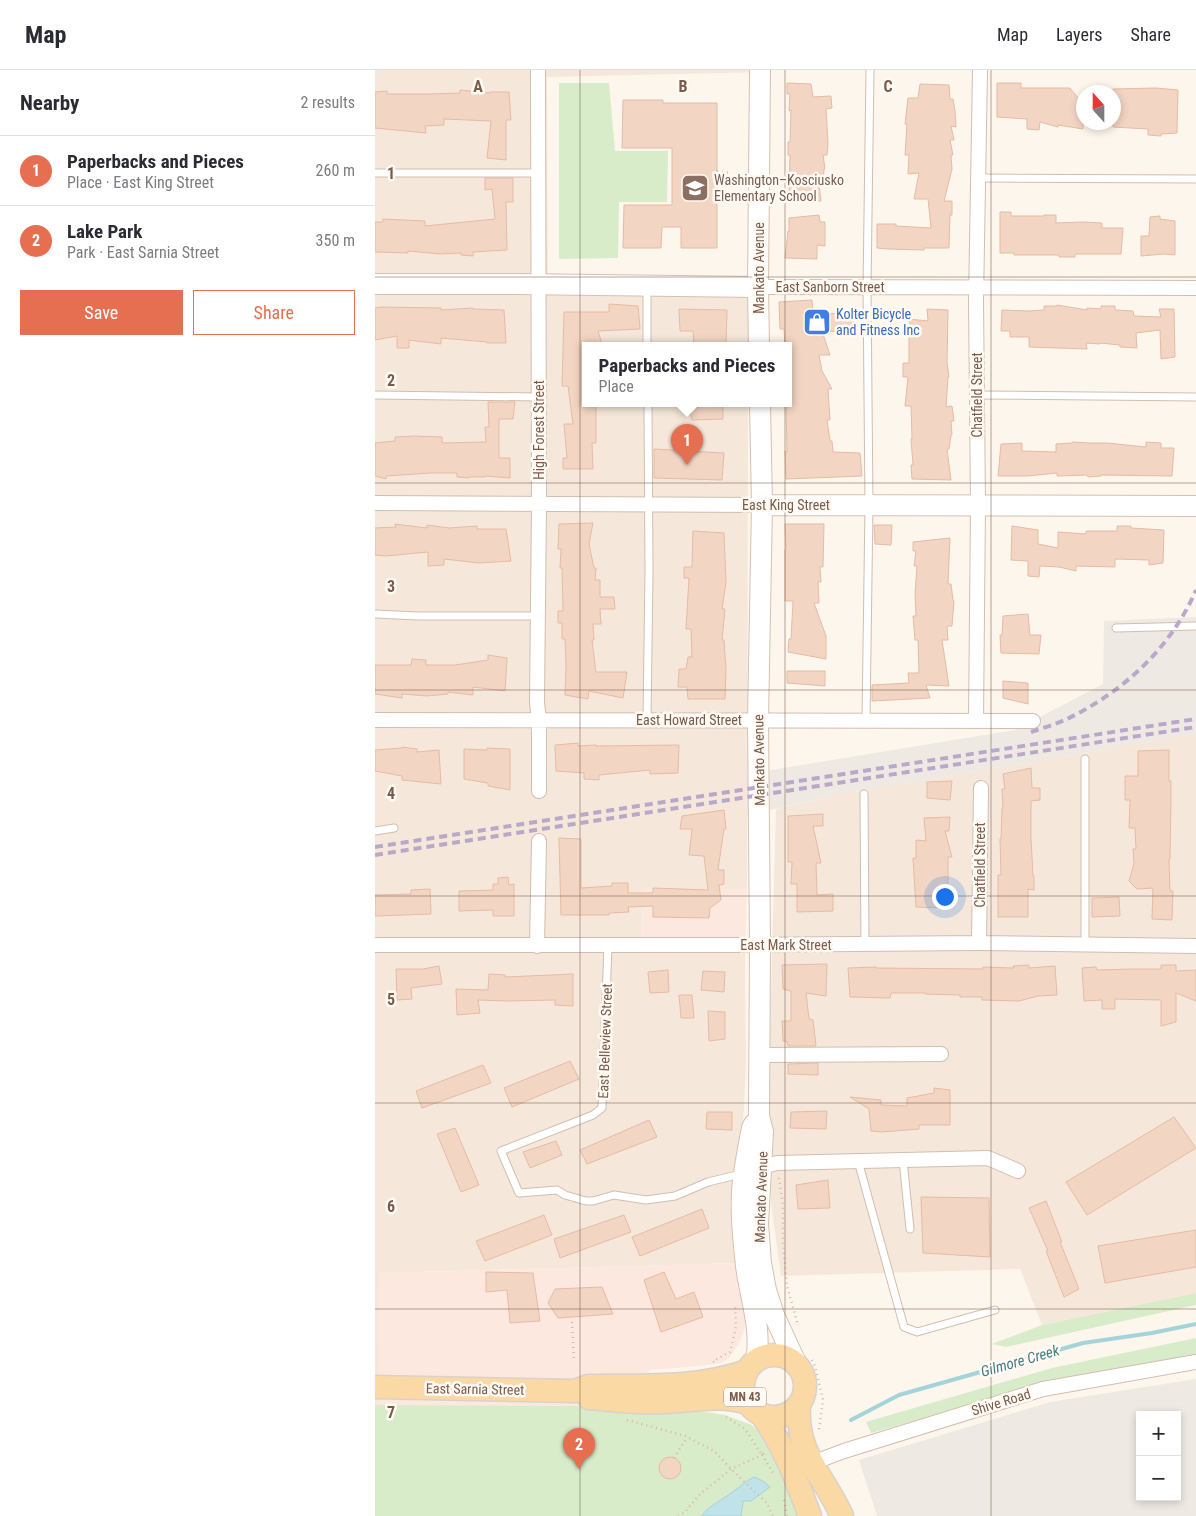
<!DOCTYPE html>
<meta charset="utf-8">
<style>
:root{--surface:#fff;--page:#f7f7f7;--text:#2b2b33;--muted:#7c7c81;--line:#e1e1e2;--accent:#e76f51}
body{margin:0;font-family:"Roboto Condensed",sans-serif;background:var(--page);color:var(--text)}
.controls{position:absolute;right:15px;bottom:15px;display:grid;overflow:hidden;border-radius:0px;box-shadow:0 2px 8px #0003}
.controls button{width:45px;height:45px;display:grid;place-items:center;padding:0;border:0;border-bottom:1px solid var(--line);background:var(--surface);color:var(--text);font:25px sans-serif}
.compass{position:absolute;left:701px;top:15px;width:45px;height:45px;border-radius:50%;background:var(--surface);box-shadow:0 2px 8px #0003;rotate:339deg}
.you{position:absolute;left:569px;top:826px;width:18px;height:18px;margin:-12px;border:4px solid #fff;border-radius:50%;background:#1a73e8;box-shadow:0 0 0 8px #1a73e833}
.badge{display:grid;place-items:center;width:32px;height:32px;border-radius:50%;background:var(--accent);color:#fff;font-size:16px;font-weight:700}
.pin{position:absolute;translate:-50% -41px;filter:drop-shadow(0 1px 2px #0008)}
.pin::after{content:'';position:absolute;top:26px;width:18px;height:15px;background:inherit;clip-path:polygon(0 0,100% 0,50% 100%)}
.popup{position:absolute;left:207px;top:272px;width:210px;height:65px;box-sizing:border-box;display:grid;place-content:center;border-radius:0px;background:var(--surface);filter:drop-shadow(0 1px 4px #0005);font-size:16px;white-space:nowrap;color:var(--muted)}
.popup b{font-size:19px;color:var(--text)}
.popup::after{content:'';position:absolute;left:50%;top:100%;margin-left:-10px;border:10px solid transparent;border-top-color:var(--surface)}
.list{margin:0;padding:0;list-style:none}
h2{display:flex;justify-content:space-between;align-items:center;height:65px;margin:0;padding:0 20px;font-size:21px}
h2 small{font-size:16px;font-weight:400;color:var(--muted)}
.list li{display:grid;grid-template-columns:32px 1fr auto;gap:15px;align-items:center;box-sizing:border-box;height:70px;padding:0 20px;border-top:1px solid var(--line)}
.list b{display:block;font-size:19px;white-space:nowrap}
.list p{margin:0;font-size:16px;white-space:nowrap;color:var(--muted)}
.list em{font-size:16px;font-style:normal;color:var(--muted)}
.actions{display:flex;gap:10px;padding:15px 20px}
.actions a{flex:1;padding:11px 0;border:1px solid var(--accent);border-radius:0px;text-align:center;font-size:18px;color:var(--accent)}
.actions .main{background:var(--accent);color:#fff}
.map{position:relative;flex:none;width:821px;height:1446px;overflow:hidden}
header{display:flex;align-items:center;gap:30px;box-sizing:border-box;height:70px;padding:0 25px;background:var(--surface);border-bottom:1px solid var(--line)}
header strong{font-size:24px}
nav{display:flex;gap:28px;margin-inline-start:auto;font-size:18px}
main{display:flex}
aside{flex:1;background:var(--surface)}
.map>svg:first-child{display:block}
.residential{fill:#f5e8da}
.commercial{fill:#fde8e0}
.industrial{fill:#efe9e4;fill-rule:evenodd}
.green{fill:#d8ecc9}
.water{fill:#bfe3e8;stroke:#a5d3da}
.lines{fill:none;stroke-linecap:round;stroke-linejoin:round}
.stream{stroke:#a5d3da;stroke-width:4}
.building{fill:#f3d5c3;stroke:#e6bba3}
.lane-casing{stroke:#d1beb0;stroke-width:9}
.street-casing{stroke:#d1beb0;stroke-width:16}
.secondary-casing{stroke:#d6c0b0;stroke-width:22}
.primary-casing{stroke:#dad1cd;stroke-width:25}
.path{stroke:#d9b8a5;stroke-width:2.5;stroke-dasharray:1 4;stroke-linecap:butt}
.lane{stroke:#fff;stroke-width:7}
.street{stroke:#fff;stroke-width:14}
.secondary{stroke:#fff;stroke-width:20}
.primary{stroke:#fbd9a5;stroke-width:22}
.rail{stroke:#b9a8c9;stroke-width:4;stroke-dasharray:8 5;stroke-linecap:butt}
.grid{fill:none;stroke:#7a5c4d;stroke-width:1;stroke-opacity:0.55}
.labels{text-anchor:middle;stroke-width:5;stroke-linejoin:round;paint-order:stroke}
.shield{fill:#fffaf3;stroke:#a28b7f;stroke-width:1}
.shield-label{font-size:12px;font-weight:bold;fill:#7a5c4d}
.education-label{font-size:14px;fill:#785e54;stroke:#fffaf3;text-anchor:start}
.street-label{font-size:14px;fill:#7a5c4d;stroke:#fffaf3}
.shop-label{font-size:14px;fill:#366cbe;stroke:#fffaf3;text-anchor:start}
.water-label{font-size:15px;font-style:italic;fill:#437c86;stroke:#fffaf3}
.grid-label{font-size:16px;text-anchor:middle;font-weight:bold;fill:#7a5c4d;stroke:#fffaf3;stroke-width:5;stroke-linejoin:round;paint-order:stroke}
</style>
<header>
<strong>Map</strong>
<nav><a>Map</a><a>Layers</a><a>Share</a></nav>
</header>
<main>
<aside>
<h2>Nearby<small>2 results</small></h2>
<ul class="list">
<li><span class="badge">1</span><div><b>Paperbacks and Pieces</b><p>Place · East King Street</p></div><em>260 m</em></li>
<li><span class="badge">2</span><div><b>Lake Park</b><p>Park · East Sarnia Street</p></div><em>350 m</em></li>
</ul>
<div class="actions"><a class="main">Save</a><a>Share</a></div>
</aside>
<div class="map">
<svg width="821" height="1446" viewBox="0 0 821 1446">
<rect width="100%" height="100%" fill="#fdf6ec"/>
<path class="residential" d="M0,0H391V2L172,7L173,222L373,224V276H211V334H373L372,819H267L266,884H370L371,995L366,1097L365,1193L4,1203L5,1335H0Z
M821,664V1223L667,1255L645,1199L406,1206L396,1133L393,1030L401,739L463,725Z"/>
<path class="commercial" d="M267,819H372L370,884H266Z
M365,1193L373,1242L368,1264L363,1275L354,1288L346,1293L325,1296L275,1300L243,1336L5,1335L4,1203Z"/>
<path class="industrial" d="M821,547V664L463,725L372,745V704L640,660L728,614L729,551Z
M821,1309V1446H502L484,1390L675,1332ZM765,1345H802V1427H765Z"/>
<path class="green" d="M184,13H234L240,81H293L292,132H244L243,188L184,189Z
M821,1223V1235L631,1277L617,1274L667,1255Z
M821,1268V1284L671,1314L496,1363L491,1352L677,1298Z
M0,1335L243,1336L304,1338L350,1345L377,1355L398,1376L426,1446H0Z"/>
<path class="water" d="M379,1407L388,1411L395,1417L376,1431H368L366,1446H326C335,1435 347,1430 359,1421C366,1416 371,1411 379,1407Z"/>
<g class="lines">
<path class="stream" d="M476,1350L524,1325L708,1273L777,1263L821,1254"/>
</g>
<path class="building" d="M412,13L436,14L438,27L456,26L457,38L451,39L453,73L452,85H448L450,99H449L448,115H444L446,131L414,129L415,85H413V72H415L416,40L414,41L415,24H412Z
M622,13H646V18H695L708,34V59L683,55V57L665,52L664,60L652,59V49L622,47Z
M545,14L574,15L575,29H578L580,41L581,57L576,56L579,70H575L578,85H576L577,99L569,131H577V145H575L574,178H549V180L513,179L502,178V154H521V156L556,158L553,129H539L544,103L533,104L534,85H530L532,54H530L533,28H543Z
M781,18L803,20L802,63L786,64V66L773,65V59L738,57V19Z
M85,20L115,23V22H134L136,50H131V90L112,88L116,51L69,49V55L50,56L51,63L0,58V22L12,21V24H55L85,23Z
M248,30H288V33H342V178H306V157H287L286,178H248L249,135H297V78H247Z
M110,108H138V132H131L132,180L98,182V186L86,185V183L65,184L33,181V183L0,182V152H8V149L50,151V156L120,149L117,119L110,120Z
M625,142H636V146H669V145H681V153L709,152L727,153V158H748L746,184H700V187H684V185H639V183H625Z
M444,145L445,152H450V176L442,175V189L410,188L413,161L414,162V148Z
M785,146V149L800,151V185L789,184L766,186V166H774L775,147Z
M437,230L438,245L479,242V262L447,261L455,285H444L447,301L457,319H453L455,350H452L455,371H457L458,382L485,383L487,406L411,409L410,381L412,382L411,334H413L414,285L413,276H410L409,259H405L404,232Z
M234,234L263,236L265,259L223,261L227,274H211V334H221V373H217L218,399H188V388H192L189,354H198L193,316H187L189,242H234Z
M682,235L712,240V238L726,239V236H740V240L758,241L759,246L786,247L784,239H799L800,287L786,289L785,260L761,263L762,278L745,277V275L725,273V274L711,273L712,279L654,277V267H635V261H626L627,240L654,241L669,240V236H682Z
M6,237L66,238V240L98,238V239L129,240L131,273H112V272L66,268V274L34,270V278H22V266L0,270V238Z
M304,239L352,240L351,276H319L318,261H305Z
M552,239L573,240L572,292L574,307H573L571,337L577,336L579,351H576L577,365H576L574,379H572L576,410L537,409L536,395H538L536,369H537L536,336H530L533,307H528V293H534V263H537L534,249L553,251Z
M113,332H140L138,349H124V388H135V408L110,406V407H94V408L82,407V403H55L11,406V409L0,406V373L20,371V367L40,366L67,367V373L111,372L110,357H114Z
M327,335L348,336V349L317,350L315,341Z
M697,372L715,373H732L771,377V372L786,373V378H799L797,406L726,405V406L713,407L712,405L682,406V403L652,406H623L626,374L647,373V381L681,382V374L697,373Z
M279,379L349,383L347,410L279,408Z
M218,453L214,474L219,498H221L220,510H225V527H239L240,539H225L226,554H218L219,570H217L221,602H252L248,628L214,621L213,629L190,625L191,594L190,569H187V553H183V541H188L187,498H185L186,479H183L184,454Z
M20,454L52,458V455L74,458L102,456V459H131L136,491L104,493L69,489V495L53,496V482L11,486L0,485V458L21,457Z
M410,454H449L448,497H445L446,512H443L444,533H439L451,566V589L413,582L414,569H416L418,531H410V480H411Z
M499,455H517L516,475L500,474Z
M637,456L663,460V474L683,478V462L711,464V461H742V456H756V458L789,460L788,493L774,495V490L740,489V497L701,496V501L684,497L665,496L664,507L653,506V491L636,490Z
M318,461L349,463L351,512L347,539H350L347,570H349L351,599L350,629H313L312,617H303L304,599H311L313,587H317L316,559H311L314,508H309V497H317Z
M575,468L573,514H576L578,530L579,531L577,556H572L573,570H567L574,616L551,615L555,628L497,631V615L534,613L533,603H544L543,570H540L538,546H541L540,524L542,496H539L541,481H538V472Z
M653,544L655,565H666L664,584L626,583L625,565H627L628,546Z
M113,585L132,588L130,621L98,617V625L73,622V624L52,626L27,624V628L0,624V595H36L37,589L51,590V595H80L113,590Z
M412,601H450V616L412,613Z
M628,611L653,613V634L628,628Z
M203,673V676L221,675V676L304,675L303,703L275,704V700L224,705V710L209,709V703L181,701L180,675Z
M27,677L42,679V682L64,680L66,714L27,710V706L0,701V680L27,678Z
M112,678L135,679V720L113,716V713L89,709V679L112,680Z
M794,680V711H796V727L795,789H794L795,821H798L797,850L777,849L778,818L762,819L754,811L759,794L758,779H761L760,758H754L755,730H750V706H763V681Z
M656,698L657,718H665V730L656,731V768L658,806H659V820L653,819V847H623V805H626L625,769H626L627,738H628L627,719H630L628,704Z
M577,711L575,730L552,728V712Z
M349,740L351,759H349L343,800H349V814L344,815L346,830L335,838L334,848L278,847V836L253,837L254,842L234,843V845H186L184,768L206,769V818L237,816V813H253V823H278V818L333,820L329,786L314,785L317,759H305L307,746Z
M448,744V756H438L446,793H441L442,825L458,824V841L422,842V814H416L417,792H413V746Z
M575,747L574,761H570L577,787H573V811L569,838L541,837L538,788H541V770L551,771L549,748Z
M133,807L134,815L139,814V846H118V840L84,841V821L118,820V814H123V808Z
M55,819L56,844L0,846V825L36,824V820Z
M744,827L745,846L717,847V828Z
M452,894L451,926L431,923L434,949L438,950L441,976H413L412,971H408L407,951H416V921L408,919L407,895Z
M654,895V898L680,896L682,925L663,926L644,931L607,930V927H585V925L550,924V923H516L515,928L475,927L473,898L501,897V898L608,899V897L639,898L638,896Z
M786,895H801V901L821,900V931L801,923V952L786,956V930L740,929V939H727V930L709,931L707,898L721,897L722,900L757,899H786Z
M64,896L67,914L36,918L37,929L22,930L21,899H48Z
M293,900L294,922L275,923L273,902Z
M328,901L350,902L349,922L326,920Z
M114,904L130,905V907L198,904V936L180,935V930L132,931L103,930L105,943L82,945L81,919L113,920Z
M304,925H317L319,948H306Z
M333,941L350,942V969L334,971Z
M195,991L204,1009L137,1037L129,1018Z
M443,993V1005L413,1004V994Z
M108,995L116,1013L47,1038L41,1021Z
M559,1018L575,1020V1055H544V1059L507,1062L496,1061L494,1039L475,1027L506,1030V1035L532,1036V1028L559,1023Z
M452,1041L451,1059L415,1058L416,1042Z
M332,1042H357V1060L331,1059Z
M799,1047L821,1078L712,1145L691,1112Z
M274,1050L282,1067L212,1094L205,1080Z
M80,1058L104,1115L86,1122L62,1064Z
M181,1071L187,1085L155,1098L148,1082Z
M453,1110L455,1138L423,1139L421,1115Z
M546,1127L614,1128L615,1187L548,1183Z
M671,1131L687,1172H685L704,1219L689,1227L671,1181H673L654,1138Z
M327,1139L334,1158L265,1186L257,1167Z
M169,1145L177,1165L110,1191L101,1171Z
M249,1145L256,1162L185,1188L179,1169Z
M821,1160V1197L730,1213L723,1176Z
M111,1202L158,1203L165,1251L135,1253L132,1220L111,1222Z
M289,1202L301,1229L319,1222L328,1247L286,1262L269,1210Z
M227,1217L238,1244L183,1248L173,1233L180,1219Z
M284 1398a11 11 0 1 1 22 0a11 11 0 1 1-22 0Z"/>
<g class="lines">
<g class="lane-casing">
<path id="lane" d="M0,103H164
M604,108L821,109
M272,276V217
M0,325L164,327
M603,325L821,327
M0,544L43,546H164
M741,558L821,556
M272,650L274,501L273,334
M491,650L494,435L492,218L495,0
M489,724L490,874
M0,761L19,758
M710,874V689
M233,875L227,1038L218,1045L126,1081L144,1123L182,1120L190,1125L211,1131H218L239,1125L271,1130L300,1126L333,1112L366,1104
M528,1090L535,1159
M483,1091L529,1257L542,1262L620,1240"/>
</g>
<g class="street-casing">
<path id="street" d="M163,0L164,434L162,633L164,650V721
M383,217L821,218
M0,433L387,435
M0,650L658,651
M601,651L603,435L601,231L605,0
M604,873L606,718
M0,875H361L604,873L821,876
M162,876L164,771
M384,985L566,984
M386,1097L402,1093L613,1088L643,1101
M437,1393L469,1381L668,1319L821,1292"/>
</g>
<g class="secondary-casing">
<path id="secondary" d="M0,214H142L383,217
M384,276L383,217L385,0
M385,334L387,435L383,650L385,875L384,1046L388,1062L383,1154L386,1193L391,1220L399,1245L421,1293
M387,435L821,436
M379,1054L377,1058C374,1073 371,1089 369,1104C364,1133 368,1166 371,1196C375,1228 387,1258 381,1291"/>
</g>
<g class="primary-casing">
<path id="primary" d="M368 1316a31 31 0 1 1 62 0a31 31 0 1 1-62 0Z
M0,1317L200,1321L213,1316C265,1315 321,1319 372,1301
M214,1328C239,1330 264,1334 288,1332C318,1331 343,1324 373,1333
M424,1336C421,1384 449,1406 467,1446
M387,1345C410,1378 421,1409 435,1446"/>
</g>
<path class="path" d="M342,101L355,103
M404,1108L408,1135V1174L412,1216L423,1255
M197,1252L199,1291
M437,1290L440,1296L448,1330L444,1360
M339,1292L338,1291L355,1282L361,1257L360,1234
M351,1347L370,1359L387,1385L390,1383
M252,1350L310,1366L339,1381L361,1404L392,1433L398,1446
M299,1388L312,1367
M409,1430L412,1446
M303,1446L310,1442L324,1425L356,1399L387,1385L399,1404"/>
<use href="#lane" class="lane"/>
<use href="#street" class="street"/>
<use href="#secondary" class="secondary"/>
<use href="#primary" class="primary"/>
<path class="rail" d="M656,662C668,658 681,654 692,649C748,622 796,578 821,520
M0,777L821,649
M0,785L821,657"/>
</g>
<path class="grid" d="M205,0V1446M410,0V1446M616,0V1446M0,207H821M0,413H821M0,620H821M0,826H821M0,1033H821M0,1239H821"/>
<defs>
<g id="school-square" transform="scale(1.4375)"><rect x="-9" y="-9" width="18" height="18" rx="4" fill="#8d6e63" stroke="#fffaf3"/><path d="M0-5L7-2L0 1L-7-2ZM-4 1L0 2.5L4 1V4Q0 6-4 4Z" fill="#fff"/></g>
<g id="shop-square" transform="scale(1.4375)"><rect x="-9" y="-9" width="18" height="18" rx="4" fill="#3f7fe0" stroke="#fffaf3"/><path d="M-5-2.5h2.3a2.7 3.5 0 0 1 5.4 0H5L5.5 6h-11ZM-1.5-2.5h3a1.5 2.3 0 0 0-3 0Z" fill="#fff"/></g>
</defs>
<g fill-rule="evenodd">
<use href="#school-square" x="320" y="118"/>
<use href="#shop-square" x="442" y="252"/>
</g>
<g class="labels">
<rect class="shield" x="349" y="1317.5" width="42" height="19" rx="4"/>
<g class="shield-label">
<text x="370" y="1331">MN 43</text>
</g>
<g class="education-label">
<text x="339" y="115">Washington–Kosciusko<tspan x="339" dy="16">Elementary School</tspan></text>
</g>
<g class="street-label">
<text transform="translate(384 198) rotate(-90)" y="5">Mankato Avenue</text>
<text x="455" y="222">East Sanborn Street</text>
<text transform="translate(602 325) rotate(-90)" y="5">Chatfield Street</text>
<text transform="translate(164 360) rotate(-90)" y="5">High Forest Street</text>
<text x="411" y="440">East King Street</text>
<text x="314" y="655">East Howard Street</text>
<text transform="translate(384 690) rotate(-91)" y="5">Mankato Avenue</text>
<text transform="translate(605 795) rotate(-90)" y="5">Chatfield Street</text>
<text x="411" y="880">East Mark Street</text>
<text transform="translate(230 971) rotate(-88)" y="5">East Belleview Street</text>
<text transform="translate(386 1127) rotate(-88)" y="5">Mankato Avenue</text>
<text transform="translate(100 1319) rotate(1)" y="5">East Sarnia Street</text>
<text transform="translate(626 1332) rotate(-17)" y="5">Shive Road</text>
</g>
<g class="shop-label">
<text x="461" y="249">Kolter Bicycle<tspan x="461" dy="16">and Fitness Inc</tspan></text>
</g>
<g class="water-label">
<text transform="translate(645 1291) rotate(-16)" y="5">Gilmore Creek</text>
</g>
</g>
<g class="grid-label">
<text x="103" y="22">A</text>
<text x="308" y="22">B</text>
<text x="513" y="22">C</text>
<text x="16" y="109">1</text>
<text x="16" y="316">2</text>
<text x="16" y="522">3</text>
<text x="16" y="729">4</text>
<text x="16" y="935">5</text>
<text x="16" y="1142">6</text>
<text x="16" y="1348">7</text>
</g>
</svg>
<div class="controls">
<button>+</button>
<button>−</button>
</div>
<svg class="compass" viewBox="-18 -18 36 36"><path d="M0-13l5 13h-10z" fill="#e53935"/><path d="M0 13l5-13h-10z" fill="#7c7c81"/></svg>
<div class="you"></div>
<div class="pin badge" style="left:312px;top:395px">1</div>
<div class="popup"><b>Paperbacks and Pieces</b>Place</div>
<div class="pin badge" style="left:204px;top:1399px">2</div>
</div>
</main>
